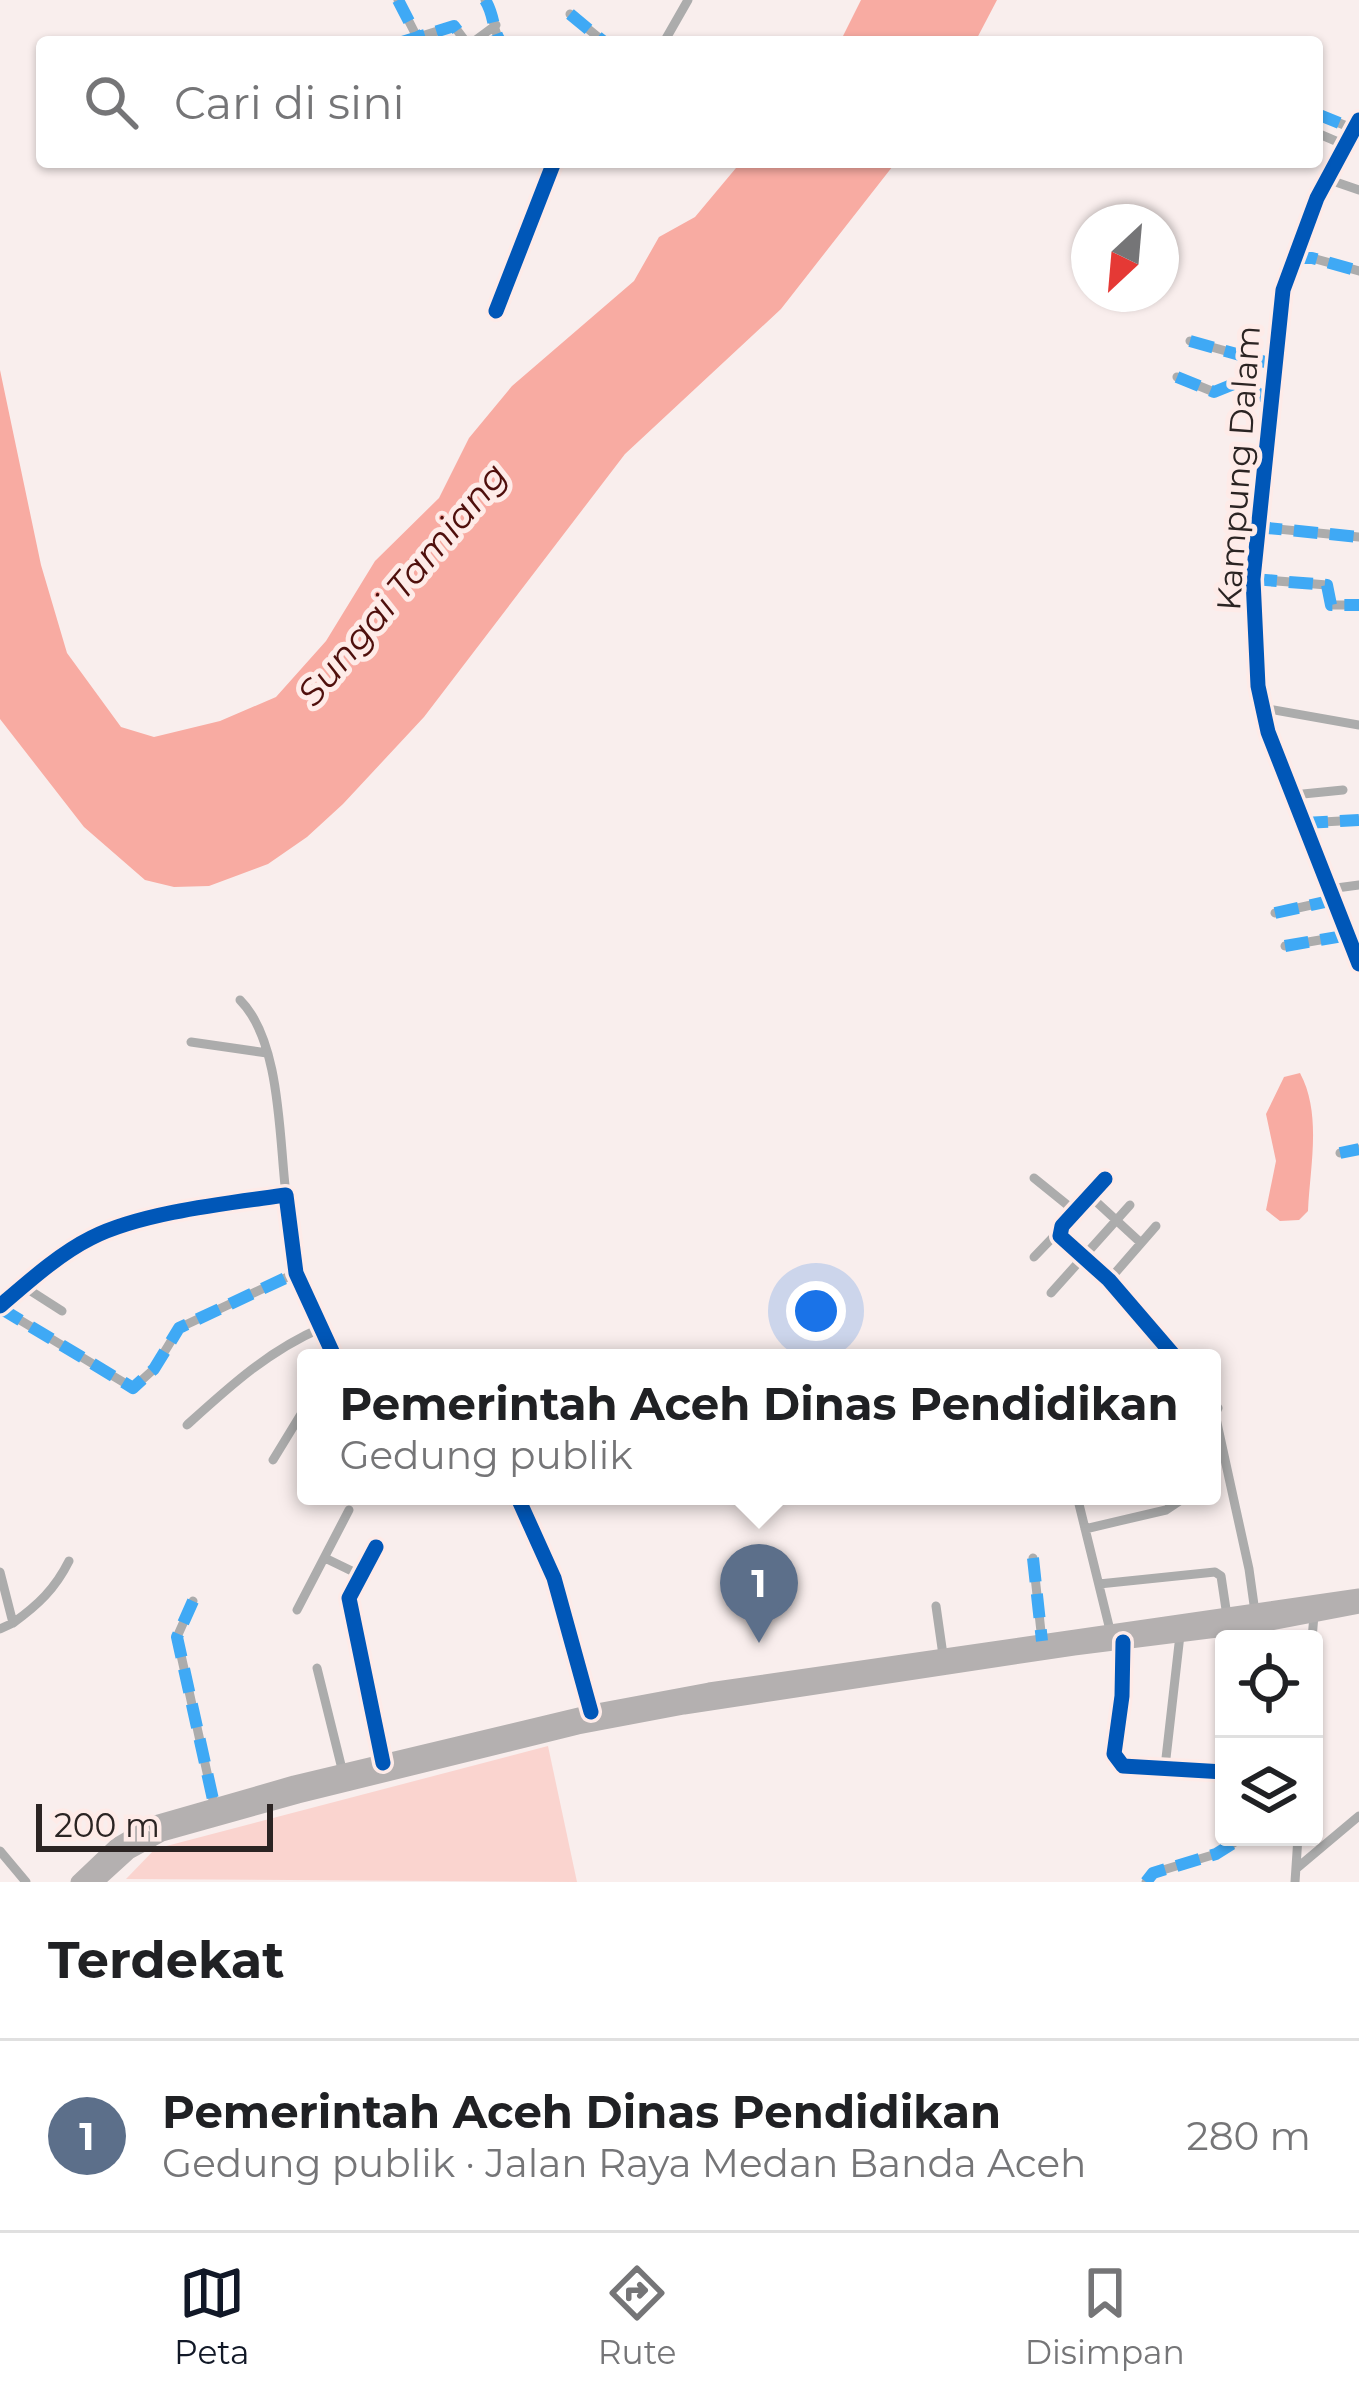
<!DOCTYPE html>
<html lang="id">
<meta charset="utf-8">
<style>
:root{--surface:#fff;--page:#f6f6f6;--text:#202124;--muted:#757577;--line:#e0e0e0;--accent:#111827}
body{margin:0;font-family:Montserrat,sans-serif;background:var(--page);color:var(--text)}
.controls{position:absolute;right:36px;bottom:36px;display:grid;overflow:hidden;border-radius:12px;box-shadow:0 3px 9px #0004}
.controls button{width:108px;height:108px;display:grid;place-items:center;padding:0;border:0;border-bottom:3px solid var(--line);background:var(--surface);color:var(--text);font:60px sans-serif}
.compass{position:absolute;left:1071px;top:204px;width:108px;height:108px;border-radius:50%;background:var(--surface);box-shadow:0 3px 9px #0004;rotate:206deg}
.scale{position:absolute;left:36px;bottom:30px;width:237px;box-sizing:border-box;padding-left:12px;border:6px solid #2b2423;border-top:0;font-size:33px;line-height:42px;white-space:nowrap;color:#2b2423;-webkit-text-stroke:9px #feebe8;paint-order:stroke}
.you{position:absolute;left:816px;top:1311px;width:42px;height:42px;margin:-30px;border:9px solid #fff;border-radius:50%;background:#1a73e8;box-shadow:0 0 0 18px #1a73e833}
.badge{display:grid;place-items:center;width:78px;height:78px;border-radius:50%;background:var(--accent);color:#fff;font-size:39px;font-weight:700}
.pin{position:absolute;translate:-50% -99px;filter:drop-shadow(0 3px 6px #0008)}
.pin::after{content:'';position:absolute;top:63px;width:42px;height:36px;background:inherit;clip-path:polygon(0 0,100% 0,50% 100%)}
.popup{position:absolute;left:297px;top:1349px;width:924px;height:156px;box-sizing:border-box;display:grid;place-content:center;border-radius:12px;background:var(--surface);filter:drop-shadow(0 3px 9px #0005);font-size:39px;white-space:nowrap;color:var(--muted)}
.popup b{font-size:45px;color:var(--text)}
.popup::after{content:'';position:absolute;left:50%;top:100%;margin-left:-24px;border:24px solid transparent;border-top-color:var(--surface)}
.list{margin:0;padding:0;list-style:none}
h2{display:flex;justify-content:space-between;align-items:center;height:156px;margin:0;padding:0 48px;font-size:51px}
h2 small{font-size:39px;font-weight:400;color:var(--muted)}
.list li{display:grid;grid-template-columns:78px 1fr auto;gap:36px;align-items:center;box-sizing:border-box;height:192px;padding:0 48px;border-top:3px solid var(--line)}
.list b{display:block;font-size:45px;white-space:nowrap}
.list p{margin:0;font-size:39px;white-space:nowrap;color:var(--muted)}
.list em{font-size:39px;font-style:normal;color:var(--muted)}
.icon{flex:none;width:66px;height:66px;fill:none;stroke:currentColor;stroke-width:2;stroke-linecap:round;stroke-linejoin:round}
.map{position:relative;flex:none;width:1359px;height:1882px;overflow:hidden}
.search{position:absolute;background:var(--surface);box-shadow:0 3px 9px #0004;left:36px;right:36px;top:36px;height:132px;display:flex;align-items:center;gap:30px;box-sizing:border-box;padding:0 42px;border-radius:12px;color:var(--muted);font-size:45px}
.sheet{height:348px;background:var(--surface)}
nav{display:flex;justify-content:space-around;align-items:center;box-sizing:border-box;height:168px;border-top:3px solid var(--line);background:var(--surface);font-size:33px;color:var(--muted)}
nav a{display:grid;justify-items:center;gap:6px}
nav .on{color:var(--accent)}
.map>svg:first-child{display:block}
.green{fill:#fad4cf}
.water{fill:#f8aba2}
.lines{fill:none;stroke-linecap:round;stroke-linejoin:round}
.minor{stroke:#acacac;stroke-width:9}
.trunk{stroke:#b4b0b0;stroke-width:15}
.quiet{stroke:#3fa9f5;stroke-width:12;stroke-dasharray:24 12;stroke-linecap:butt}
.cycleway-casing{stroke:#feebe8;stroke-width:22}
.cycleway{stroke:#0057b8;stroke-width:15}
.labels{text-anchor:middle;stroke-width:10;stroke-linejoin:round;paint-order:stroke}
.street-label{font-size:33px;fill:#2b2423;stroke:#feebe8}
.water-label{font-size:36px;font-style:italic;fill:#4f0f0c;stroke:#feebe8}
</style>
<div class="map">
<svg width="1359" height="1882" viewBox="0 0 1359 1882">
<rect width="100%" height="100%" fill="#f9eeed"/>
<path class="green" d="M548,1746L577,1882L126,1879L155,1849Z"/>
<path class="water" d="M861,0H997L975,42H840Z
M741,162H896L781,309L625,454L424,717L343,804L307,837L268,864L209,886L174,887L145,880L84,827L0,719V370L41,565L67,653L121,727L154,737L220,721L276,697L326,641L375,561L439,498L469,438L512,386L634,281L659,237L695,217Z
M1300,1073C1322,1114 1310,1166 1308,1211L1299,1220L1280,1221L1266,1210L1276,1161L1266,1114L1284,1077Z"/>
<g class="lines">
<path class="minor" d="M398,0L417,37
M485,0C495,15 492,31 501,42
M570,14L604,42
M402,42L454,26L466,42
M473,42L496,25
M664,42L688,0
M1317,114L1354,129
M1359,120L1317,198L1283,290L1253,579L1258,686L1268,732L1359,964
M1317,133L1345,145
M1327,179L1359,190
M1293,258H1312L1359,271
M496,311L554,162
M1190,341L1276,365
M1177,377L1214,392L1239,382L1264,397L1274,396
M1258,527L1359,537
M1253,579L1327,585L1331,605H1359
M1263,708L1359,725
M1293,795L1343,790
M1304,823L1359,820
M1329,889L1359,885
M1275,913L1334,900
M1285,946L1349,935
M240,1000C281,1041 279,1138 286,1195
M191,1042L267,1053
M1340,1153L1359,1149
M1034,1178L1076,1212
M1105,1179L1062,1226L1060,1236L1109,1280L1176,1358
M1090,1196L1141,1243
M1034,1257L1059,1231
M1109,1280L1156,1226
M23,1286L62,1311
M1051,1293L1130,1205
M0,1306C28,1282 59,1254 91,1238C142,1212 230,1203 286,1195L296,1273L335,1358
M0,1308L133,1388L154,1369L179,1328L296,1273
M1212,1401L1218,1408L1215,1414L1249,1569L1255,1612
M187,1425C229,1387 268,1351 321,1328
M273,1460L306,1406
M517,1496L554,1578L590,1711
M1077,1496L1110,1630
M1085,1529L1166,1510L1187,1496
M376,1547L349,1598L383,1763
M1033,1558L1042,1641
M327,1559L358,1574
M0,1572L13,1623L0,1629
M1099,1584L1215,1572L1221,1576L1227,1616
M193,1601L177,1637L214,1804
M936,1606L943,1655
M297,1610L349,1510
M13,1623C38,1605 55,1589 69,1561
M1312,1639L1314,1615
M1123,1642L1122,1696L1114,1754L1123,1766L1224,1772
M317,1668L343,1773
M1165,1767L1180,1635
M0,1851L26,1882
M1297,1868L1359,1816
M1146,1882L1153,1873L1216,1854L1243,1837
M1295,1882L1298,1837"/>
<path class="trunk" d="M78,1882L117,1845L155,1823L294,1783L591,1712L709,1690L1359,1596
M96,1882L129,1852L162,1834L298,1796L578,1727L684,1707L1074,1648L1265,1624L1359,1606"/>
<path class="quiet" d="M398,0L417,37
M485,0C495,15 492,31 501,42
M570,14L604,42
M402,42L454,26L466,42
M1317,114L1354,129
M1293,258H1312L1359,271
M1190,341L1276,365
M1177,377L1214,392L1239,382L1264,397L1274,396
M1258,527L1359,537
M1253,579L1327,585L1331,605H1359
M1304,823L1359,820
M1275,913L1334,900
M1285,946L1349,935
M1340,1153L1359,1149
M0,1308L133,1388L154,1369L179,1328L296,1273
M1033,1558L1042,1641
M193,1601L177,1637L214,1804
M1146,1882L1153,1873L1216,1854L1243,1837"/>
<g class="cycleway-casing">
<path id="cycleway" d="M1359,120L1317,198L1283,290L1253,579L1258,686L1268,732L1359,964
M496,311L554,162
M1105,1179L1062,1226L1060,1236L1109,1280L1176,1358
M0,1306C28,1282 59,1254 91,1238C142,1212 230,1203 286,1195L296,1273L335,1358
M517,1496L554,1578L591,1712
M376,1547L349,1598L383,1763
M1123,1642L1122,1696L1114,1754L1123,1766L1224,1772"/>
</g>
<use href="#cycleway" class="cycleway"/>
</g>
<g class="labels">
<g class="street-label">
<text transform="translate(1238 468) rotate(-86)" y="12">Kampung Dalam</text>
</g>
<g class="water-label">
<text transform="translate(402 584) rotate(-50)" y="13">Sungai Tamiang</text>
</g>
</g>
</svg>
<div class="controls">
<button><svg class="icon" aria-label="locate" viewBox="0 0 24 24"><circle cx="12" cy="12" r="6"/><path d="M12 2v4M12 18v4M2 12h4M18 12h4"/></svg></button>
<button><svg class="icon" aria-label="layers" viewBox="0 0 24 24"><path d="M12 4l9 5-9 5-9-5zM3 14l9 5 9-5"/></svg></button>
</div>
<svg class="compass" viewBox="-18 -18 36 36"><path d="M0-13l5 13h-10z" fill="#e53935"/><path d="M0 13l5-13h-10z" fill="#757577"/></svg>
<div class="scale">200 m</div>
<div class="you"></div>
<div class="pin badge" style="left:759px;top:1643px;background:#5c6f8a">1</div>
<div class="popup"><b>Pemerintah Aceh Dinas Pendidikan</b>Gedung publik</div>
<div class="search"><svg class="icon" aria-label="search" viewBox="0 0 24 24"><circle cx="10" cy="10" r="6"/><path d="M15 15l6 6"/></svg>Cari di sini</div>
</div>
<section class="sheet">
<h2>Terdekat<small></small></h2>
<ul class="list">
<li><span class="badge" style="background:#5c6f8a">1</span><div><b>Pemerintah Aceh Dinas Pendidikan</b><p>Gedung publik · Jalan Raya Medan Banda Aceh</p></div><em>280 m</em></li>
</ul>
</section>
<nav>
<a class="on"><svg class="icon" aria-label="map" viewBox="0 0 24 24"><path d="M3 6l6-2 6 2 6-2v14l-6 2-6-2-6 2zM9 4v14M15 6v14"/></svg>Peta</a>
<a><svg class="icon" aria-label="directions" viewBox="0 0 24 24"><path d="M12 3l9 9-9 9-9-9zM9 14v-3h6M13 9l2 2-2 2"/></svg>Rute</a>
<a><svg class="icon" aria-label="saved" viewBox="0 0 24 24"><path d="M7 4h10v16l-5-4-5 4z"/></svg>Disimpan</a>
</nav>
